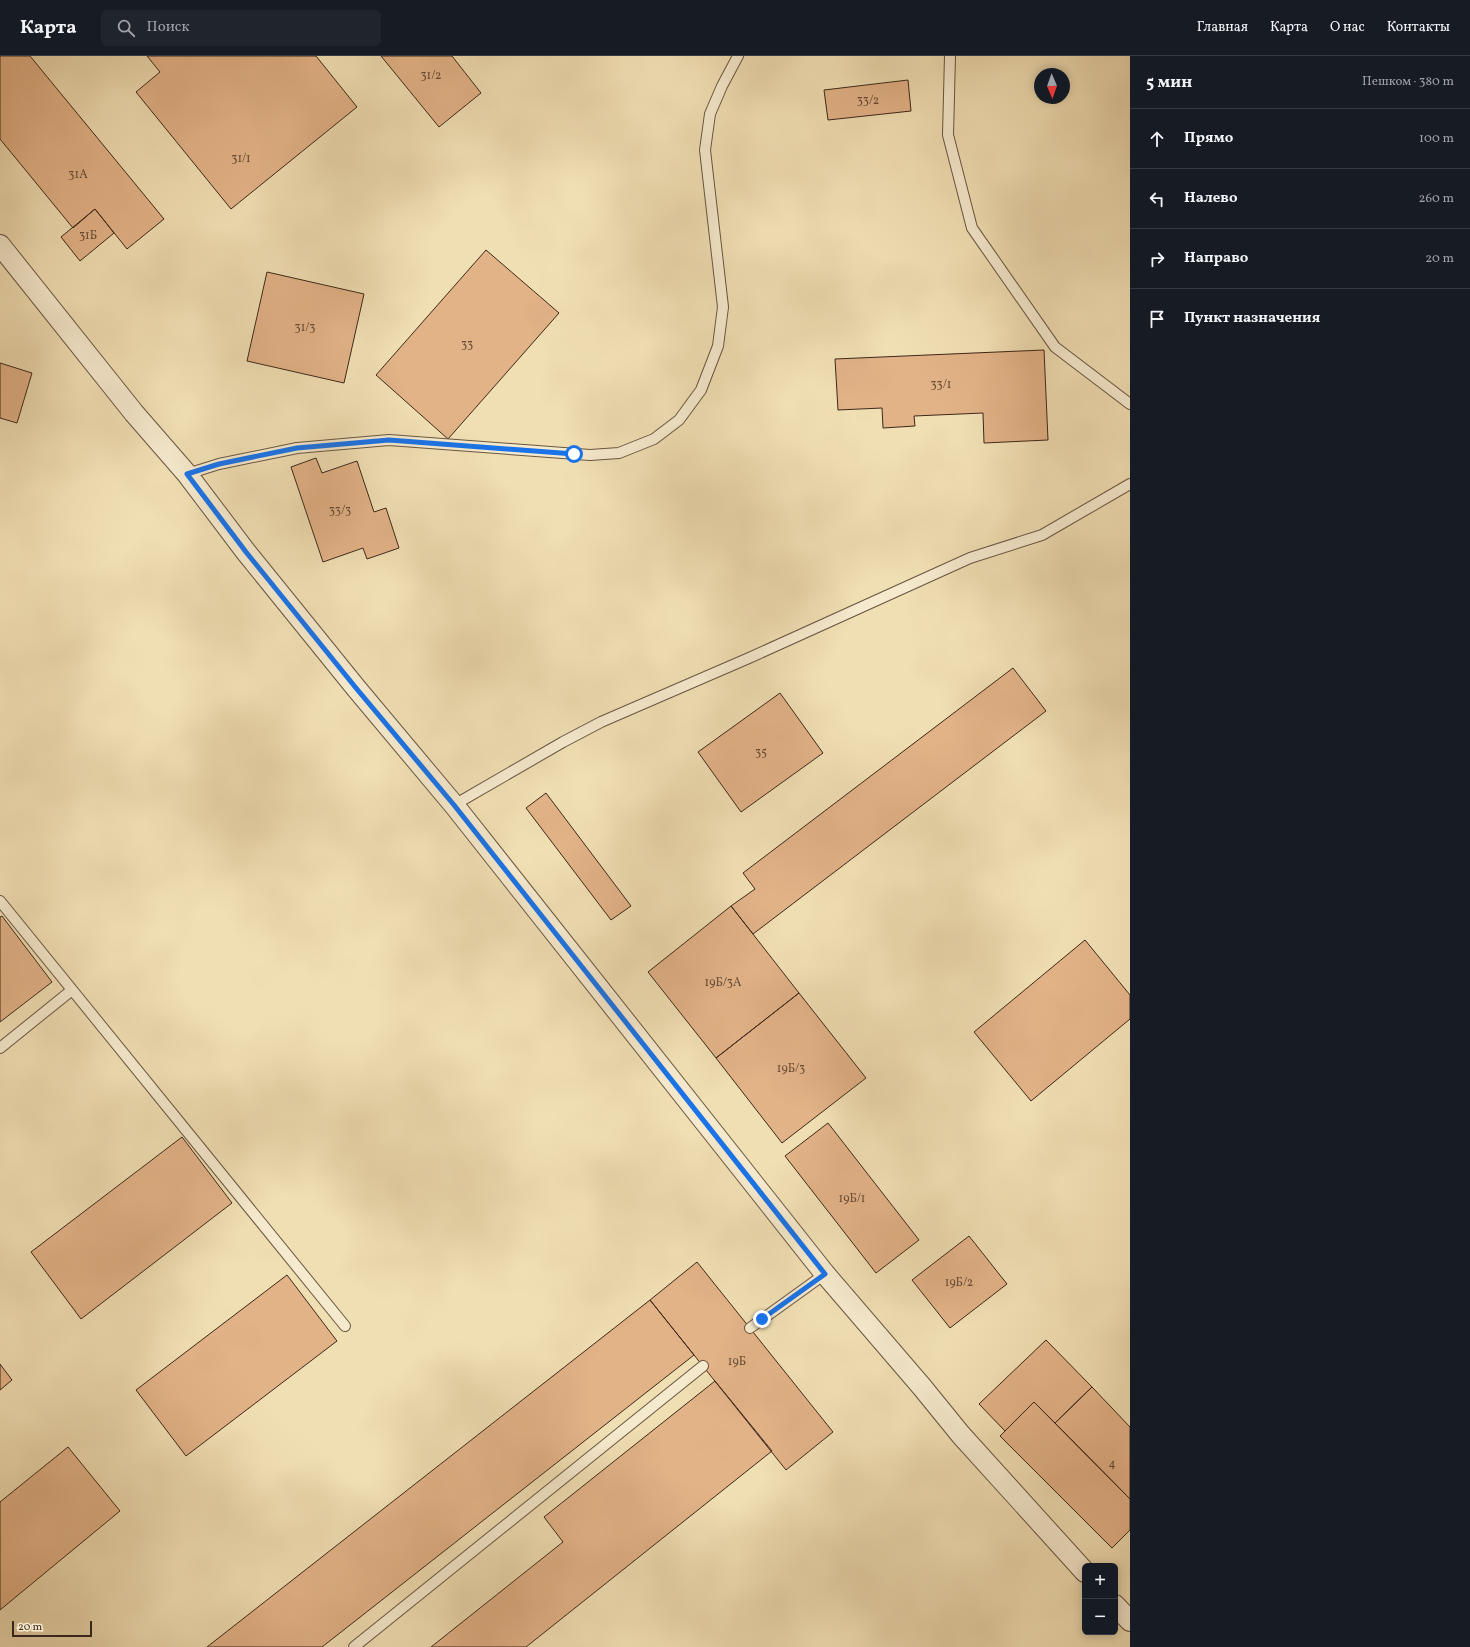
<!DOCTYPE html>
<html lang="ru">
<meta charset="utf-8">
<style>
:root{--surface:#171b24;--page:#20242c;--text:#f1f3f6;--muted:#9ea1a6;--line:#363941}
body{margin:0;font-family:Vollkorn,serif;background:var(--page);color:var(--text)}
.controls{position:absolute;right:12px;bottom:12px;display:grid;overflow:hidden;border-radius:6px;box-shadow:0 2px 10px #0003}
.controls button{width:36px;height:36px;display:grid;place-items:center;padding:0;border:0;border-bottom:1px solid var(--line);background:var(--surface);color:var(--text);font:20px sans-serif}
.compass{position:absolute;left:1034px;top:12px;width:36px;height:36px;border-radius:50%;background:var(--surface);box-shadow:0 2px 10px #0003;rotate:178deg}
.scale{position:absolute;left:12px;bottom:10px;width:80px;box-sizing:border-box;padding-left:4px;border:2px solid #3c281a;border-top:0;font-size:11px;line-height:14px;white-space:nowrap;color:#3c281a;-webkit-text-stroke:3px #f6eace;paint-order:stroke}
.stop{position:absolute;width:12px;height:12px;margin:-9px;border:3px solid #1a73e8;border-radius:50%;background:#fff}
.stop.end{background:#1a73e8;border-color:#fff;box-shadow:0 1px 4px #0008}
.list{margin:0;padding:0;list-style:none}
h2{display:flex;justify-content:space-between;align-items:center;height:52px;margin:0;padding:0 16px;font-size:17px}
h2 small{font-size:13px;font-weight:400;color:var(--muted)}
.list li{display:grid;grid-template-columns:26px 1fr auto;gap:12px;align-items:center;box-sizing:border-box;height:60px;padding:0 16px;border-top:1px solid var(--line)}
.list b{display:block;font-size:15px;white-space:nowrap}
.list em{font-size:13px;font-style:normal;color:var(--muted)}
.icon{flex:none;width:22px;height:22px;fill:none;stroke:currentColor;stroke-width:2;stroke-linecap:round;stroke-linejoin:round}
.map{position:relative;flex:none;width:1130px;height:1591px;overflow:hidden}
header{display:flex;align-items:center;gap:24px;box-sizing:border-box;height:56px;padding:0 20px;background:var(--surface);border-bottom:1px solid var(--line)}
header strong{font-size:19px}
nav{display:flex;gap:22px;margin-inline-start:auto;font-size:14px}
.search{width:280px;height:36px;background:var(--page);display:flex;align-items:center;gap:10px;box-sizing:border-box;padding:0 14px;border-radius:6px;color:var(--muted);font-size:15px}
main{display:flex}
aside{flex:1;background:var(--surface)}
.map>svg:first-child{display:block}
.building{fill:#e3b388;stroke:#3c281a}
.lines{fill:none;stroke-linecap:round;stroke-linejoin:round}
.service-casing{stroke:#695640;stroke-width:12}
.minor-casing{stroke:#695640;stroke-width:22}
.service{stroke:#f6eace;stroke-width:10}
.minor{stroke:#f6eace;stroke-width:20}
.route{stroke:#1a73e8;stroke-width:5}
.labels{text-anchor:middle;stroke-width:4;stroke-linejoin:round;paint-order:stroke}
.number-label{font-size:12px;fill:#664b36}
</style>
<header>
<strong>Карта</strong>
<div class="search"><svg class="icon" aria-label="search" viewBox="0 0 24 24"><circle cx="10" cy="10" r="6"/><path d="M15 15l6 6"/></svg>Поиск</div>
<nav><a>Главная</a><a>Карта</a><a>О нас</a><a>Контакты</a></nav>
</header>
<main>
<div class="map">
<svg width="1130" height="1591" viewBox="0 0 1130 1591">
<rect width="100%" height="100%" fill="#f1dfb4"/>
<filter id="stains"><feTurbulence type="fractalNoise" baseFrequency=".005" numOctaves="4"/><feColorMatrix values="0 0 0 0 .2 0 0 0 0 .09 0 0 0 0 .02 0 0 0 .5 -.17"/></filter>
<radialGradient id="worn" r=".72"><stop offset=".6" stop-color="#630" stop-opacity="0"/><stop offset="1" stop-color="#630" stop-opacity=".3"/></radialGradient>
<path class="building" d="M0,0H30L164,163L127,193L95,153L73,172L0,83Z
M147,0H316L357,51L231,153L136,36L160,16Z
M381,0H452L481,37L439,71Z
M908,24L911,55L828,64L824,34Z
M95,153L114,177L80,205L61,181Z
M486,194L559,257L448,383L376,319Z
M267,216L364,238L344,327L247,305Z
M1044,294L1048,384L984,387L983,357L914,360L915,370L883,372L882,352L838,354L835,303Z
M0,307L32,317L17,367L0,362Z
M316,402L322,417L357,405L374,456L386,452L399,492L367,503L363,492L323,506L291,411Z
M1013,612L1046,655L753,878L731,850L755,833L743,817Z
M780,637L823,697L741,756L698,696Z
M546,737L631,850L611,864L526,752Z
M731,850L799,937L716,1002L648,916Z
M2,860L52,926L0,966V861Z
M1085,884L1130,939V963L1031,1045L974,976Z
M799,937L866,1022L782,1087L716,1002Z
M828,1067L919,1184L876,1217L785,1100Z
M182,1081L232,1147L81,1263L31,1196Z
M969,1180L1007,1228L950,1272L912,1224Z
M697,1206L833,1376L786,1414L650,1244Z
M287,1219L337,1285L186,1400L136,1334Z
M650,1244L694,1299L322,1591H207Z
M1046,1284L1092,1331L1055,1367L1034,1346L1005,1375L979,1348Z
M0,1308L12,1324L0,1334Z
M715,1325L772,1395L526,1591H431L563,1486L544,1461Z
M1092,1331L1130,1371V1443L1055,1367Z
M1034,1346L1130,1443V1474L1112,1492L1000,1380Z
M68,1391L120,1455L0,1554V1446Z"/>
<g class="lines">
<g class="service-casing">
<path id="service" d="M950,0L948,79L972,172L1055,291L1130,348
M187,418L219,408L297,392L389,384L590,399L619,397L654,383L679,364L701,334L718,290L723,251L705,94L710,58L722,30L738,0
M454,749L563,686L601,666L749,602L970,502L1042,479L1130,428
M0,845L345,1270
M0,992L72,934
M750,1272L825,1218
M354,1591L703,1310"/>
</g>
<g class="minor-casing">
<path id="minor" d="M0,189L134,357L187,418L246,496L356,632L454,749L825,1218L922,1331L961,1379L1085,1516
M1115,1549L1130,1565"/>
</g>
<use href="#service" class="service"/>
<use href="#minor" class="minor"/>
</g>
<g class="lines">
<path class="route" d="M574,398L389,384L297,392L219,408L187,418L246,496L356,632L454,749L825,1218L762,1263"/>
</g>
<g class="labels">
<g class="number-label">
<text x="431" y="23">31/2</text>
<text x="868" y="48">33/2</text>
<text x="241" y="106">31/1</text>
<text x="78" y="122">31А</text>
<text x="88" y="183">31Б</text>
<text x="305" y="275">31/3</text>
<text x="467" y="292">33</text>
<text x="941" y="332">33/1</text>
<text x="340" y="458">33/3</text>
<text x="761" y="700">35</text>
<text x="723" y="930">19Б/3А</text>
<text x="791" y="1016">19Б/3</text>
<text x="852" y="1146">19Б/1</text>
<text x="959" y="1230">19Б/2</text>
<text x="737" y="1309">19Б</text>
<text x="1112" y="1411">4</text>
</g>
</g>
<rect width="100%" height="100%" filter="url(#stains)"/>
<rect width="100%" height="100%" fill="url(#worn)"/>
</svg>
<div class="controls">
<button>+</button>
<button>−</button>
</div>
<svg class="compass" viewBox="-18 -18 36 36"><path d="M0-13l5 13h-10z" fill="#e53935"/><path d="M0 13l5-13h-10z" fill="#9ea1a6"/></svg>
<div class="scale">20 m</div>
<div class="stop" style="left:574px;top:398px"></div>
<div class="stop end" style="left:762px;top:1263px"></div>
</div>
<aside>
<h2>5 мин<small>Пешком · 380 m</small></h2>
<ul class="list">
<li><svg class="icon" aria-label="ahead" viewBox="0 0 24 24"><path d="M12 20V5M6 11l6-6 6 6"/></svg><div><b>Прямо</b></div><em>100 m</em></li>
<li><svg class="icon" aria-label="left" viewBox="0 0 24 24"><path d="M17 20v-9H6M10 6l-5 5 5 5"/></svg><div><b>Налево</b></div><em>260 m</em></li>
<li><svg class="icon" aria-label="right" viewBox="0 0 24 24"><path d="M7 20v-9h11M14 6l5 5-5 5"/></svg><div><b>Направо</b></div><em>20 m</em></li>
<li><svg class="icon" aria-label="arrive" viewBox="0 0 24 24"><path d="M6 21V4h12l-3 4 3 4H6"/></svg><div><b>Пункт назначения</b></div></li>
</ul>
</aside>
</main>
